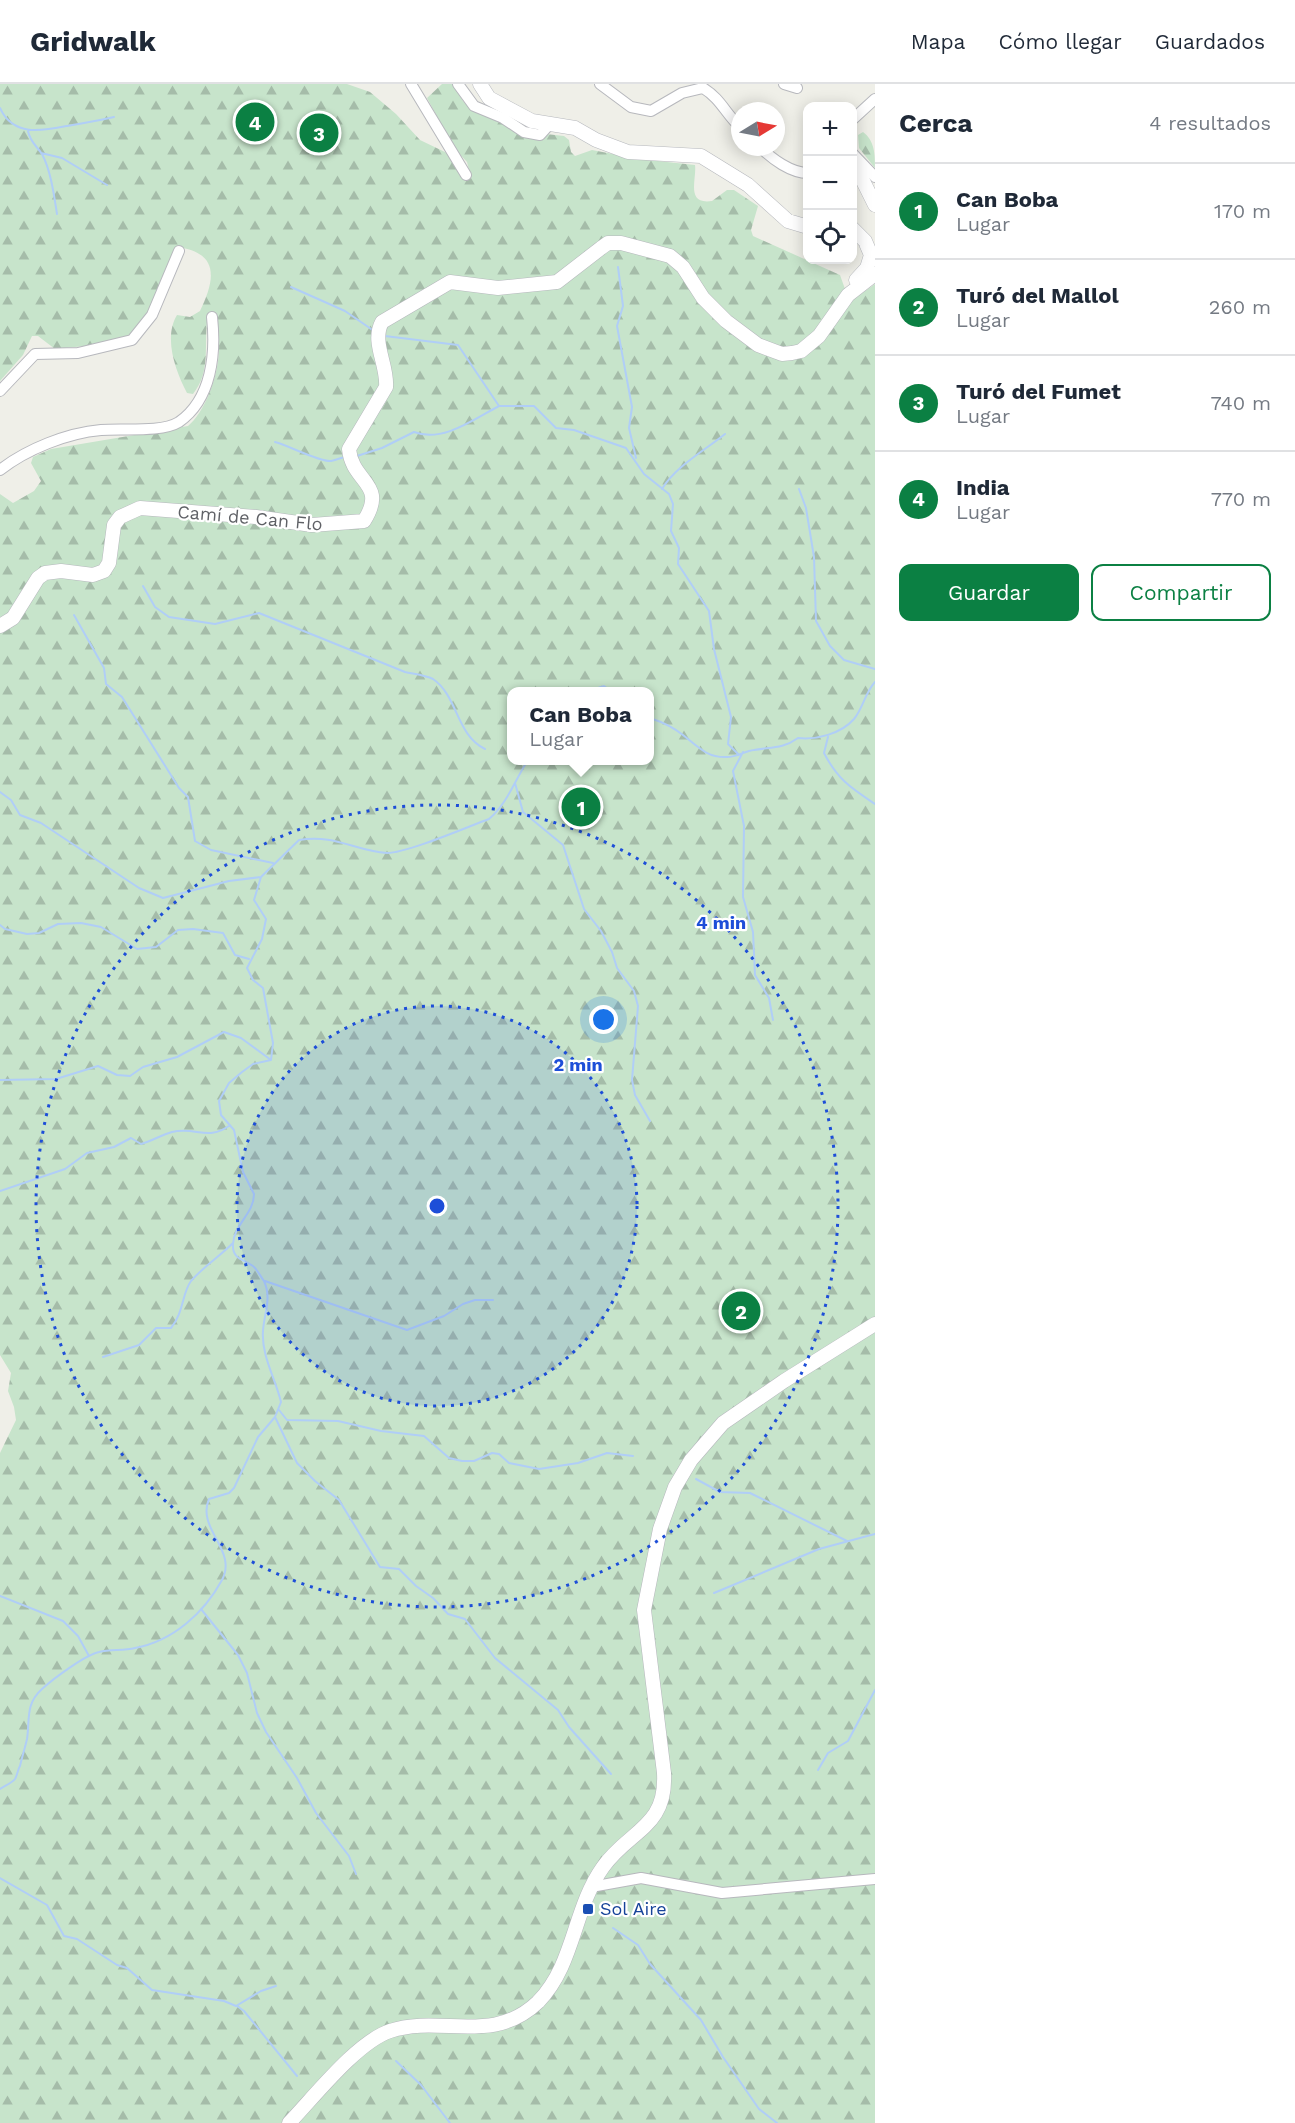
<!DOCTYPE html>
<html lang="es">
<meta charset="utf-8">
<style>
:root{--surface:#fff;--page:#f6f6f7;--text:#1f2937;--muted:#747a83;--line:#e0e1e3;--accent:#0b8043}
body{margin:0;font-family:"Work Sans",sans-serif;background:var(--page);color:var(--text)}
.controls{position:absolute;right:18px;top:18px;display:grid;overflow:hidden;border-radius:12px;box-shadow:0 3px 15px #0003}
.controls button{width:54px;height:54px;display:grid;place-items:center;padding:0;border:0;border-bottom:2px solid var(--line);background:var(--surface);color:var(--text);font:30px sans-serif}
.compass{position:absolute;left:731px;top:18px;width:54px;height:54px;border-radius:50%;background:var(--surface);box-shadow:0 3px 15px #0003;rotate:80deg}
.you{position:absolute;left:604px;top:936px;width:21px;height:21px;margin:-15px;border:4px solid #fff;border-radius:50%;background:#1a73e8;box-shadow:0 0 0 9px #1a73e833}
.badge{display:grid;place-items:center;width:39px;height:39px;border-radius:50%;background:var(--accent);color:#fff;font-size:20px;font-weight:700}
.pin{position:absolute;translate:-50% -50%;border:3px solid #fff;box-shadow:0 2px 6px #0006}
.popup{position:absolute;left:507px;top:603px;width:147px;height:78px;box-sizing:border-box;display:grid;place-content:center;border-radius:12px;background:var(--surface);filter:drop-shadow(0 2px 4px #0005);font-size:20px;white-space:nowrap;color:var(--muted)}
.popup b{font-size:22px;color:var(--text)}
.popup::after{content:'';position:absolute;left:50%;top:100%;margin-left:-12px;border:12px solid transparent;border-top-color:var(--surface)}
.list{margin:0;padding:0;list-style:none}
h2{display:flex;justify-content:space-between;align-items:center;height:78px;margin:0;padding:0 24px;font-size:26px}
h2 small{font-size:20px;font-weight:400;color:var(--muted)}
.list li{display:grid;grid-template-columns:39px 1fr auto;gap:18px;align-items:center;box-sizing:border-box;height:96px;padding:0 24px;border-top:2px solid var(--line)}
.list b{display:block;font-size:22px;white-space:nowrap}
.list p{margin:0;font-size:20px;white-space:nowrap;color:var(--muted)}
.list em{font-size:20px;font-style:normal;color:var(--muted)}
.actions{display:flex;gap:12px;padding:18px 24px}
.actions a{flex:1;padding:14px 0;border:2px solid var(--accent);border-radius:12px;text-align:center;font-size:21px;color:var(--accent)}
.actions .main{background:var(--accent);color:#fff}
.icon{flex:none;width:33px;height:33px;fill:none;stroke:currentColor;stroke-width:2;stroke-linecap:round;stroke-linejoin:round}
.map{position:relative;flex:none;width:875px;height:2039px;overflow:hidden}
header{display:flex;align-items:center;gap:36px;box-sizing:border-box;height:84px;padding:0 30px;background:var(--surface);border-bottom:2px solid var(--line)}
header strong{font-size:28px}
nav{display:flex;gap:33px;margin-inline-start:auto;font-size:21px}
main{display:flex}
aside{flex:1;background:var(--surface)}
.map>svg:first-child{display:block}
.forest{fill:url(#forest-firs);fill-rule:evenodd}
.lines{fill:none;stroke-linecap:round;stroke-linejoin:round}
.stream{stroke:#b0cef7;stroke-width:2}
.street-casing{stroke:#b7b8bd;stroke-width:12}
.secondary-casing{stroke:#b6b8bd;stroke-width:15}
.street{stroke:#fff;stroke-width:10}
.secondary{stroke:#fff;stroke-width:14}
.ring{fill:none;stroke:#1d4ed8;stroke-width:3;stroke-dasharray:3 6}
.transit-dot{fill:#1a4fb4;stroke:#fff;stroke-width:2}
.labels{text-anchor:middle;stroke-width:4.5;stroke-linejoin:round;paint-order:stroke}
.street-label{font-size:18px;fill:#5f6166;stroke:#fff}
.transit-label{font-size:18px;fill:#164399;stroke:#fff;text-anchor:start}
.centre{fill:#1d4ed8;stroke:#fff;stroke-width:3}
.ring-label{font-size:18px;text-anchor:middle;font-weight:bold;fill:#1d4ed8;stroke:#fff;stroke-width:4.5;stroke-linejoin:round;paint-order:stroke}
</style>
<header>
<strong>Gridwalk</strong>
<nav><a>Mapa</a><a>Cómo llegar</a><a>Guardados</a></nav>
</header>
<main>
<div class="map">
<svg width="875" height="2039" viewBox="0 0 875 2039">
<defs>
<pattern id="forest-firs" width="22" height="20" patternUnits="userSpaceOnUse" patternTransform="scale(1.5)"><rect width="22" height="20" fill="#c7e4cb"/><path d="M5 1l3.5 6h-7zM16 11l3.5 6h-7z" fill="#a5bca9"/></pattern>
</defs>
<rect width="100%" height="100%" fill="#efefe8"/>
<path class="forest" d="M0,0H347L370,8L396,30L420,56L447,69L462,95L468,96L470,90L467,78L454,64L427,14L442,0H453L463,17L471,25L546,50L564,52L569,56L571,68L575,72L592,66L639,75L695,81C697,95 685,121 712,117L727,106H734L758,122L751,146L753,152L840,191L845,205L858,212L875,200V2039H0V1369L16,1336L14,1323L8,1307L11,1289L0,1271V410L13,419L34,407L41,397L31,379L33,373L51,365L188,342C211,324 233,253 208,231C203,258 212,287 193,310L187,309C176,288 163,254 177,231L190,233L200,227C216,194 219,168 176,163C166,184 152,234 136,247C116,262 79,262 55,265L38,252H32L23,271L0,297ZM512,608H650V676H512Z
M863,48C875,57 875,71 875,84L859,64L858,51Z"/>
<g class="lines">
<path class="stream" d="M0,24C13,53 42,47 67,42C82,39 98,37 114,33
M28,47C30,58 36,61 42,70C51,87 54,111 57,130
M41,69L62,74L107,101
M618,183L623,222L617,242L632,323L629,344L636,374
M291,203L345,227L374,247
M385,252L458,261L499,322H534L556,344L574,346L626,364L644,390L669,410L673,420L671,447L679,464L678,480L709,527L714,565L731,633L728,660L739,671
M275,358C290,362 319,378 331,377C336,376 340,374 345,373
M357,372L382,364L414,348C443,359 474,335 499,322
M662,405C676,382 704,367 725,350
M799,405L806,424L814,473L816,537L830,562L844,576L875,585
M143,502L155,523L169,533L215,540L259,529L405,588C414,590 425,591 433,595C458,612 456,651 485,665
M74,531L104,584L106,600L122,613L179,704L188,713L195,757L211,766L273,779
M586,608L604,602L612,608
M650,634C662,638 673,643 683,651C697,662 707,674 727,673C737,673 745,667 754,666C771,663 783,665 798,654C816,656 841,650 854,635C863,624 865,609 875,598
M828,653L824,669C838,696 851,704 875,720
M743,668L733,687L744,742L743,813L753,848L755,891L769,914L773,936
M515,699L523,728L563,761L584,825L601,847L612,868L617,884L634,907L638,922L632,996L635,1011L650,1037
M0,708L11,716L20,731L41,739L139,804L163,814L229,797L261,793
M0,841L5,845L27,850L39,849L58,840L81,839L101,843L137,865L156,863L178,846L193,845L223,849L235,871L249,875
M271,976L253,980L242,988L229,999L219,1017L221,1031L234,1046L243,1088L254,1110C254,1130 234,1140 233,1160C232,1175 243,1175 253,1182C256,1184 261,1193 264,1197C272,1214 264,1230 263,1247C261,1271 276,1296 281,1318L275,1333L297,1379L315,1397L339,1416L380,1483L399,1485L416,1502L433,1514L448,1530L465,1535L495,1574L558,1626L569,1643L611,1690
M271,976L273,959L263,904L253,896L247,884L262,855L266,835L254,816L261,793L299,756C335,750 355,767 387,769C407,769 467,743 489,735C507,720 515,696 528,676
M0,996L56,995L98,982L117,991L130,992L143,983L177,973L224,948L241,954L271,976
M0,1107L65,1085L87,1069L114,1063L131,1054L141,1060C152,1057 161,1051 172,1048C196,1042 208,1058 230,1041
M265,1197L407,1246L444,1232L463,1220L475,1216H493
M103,1273L139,1261L156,1244H171C184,1228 182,1209 191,1197C203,1183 220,1172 233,1159
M279,1326L287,1336L338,1337L381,1347L424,1352L449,1374L462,1377H474L492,1369L499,1370L509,1379L539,1385L578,1379L607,1369L633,1372
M696,1395L720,1408L750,1409L847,1457
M714,1509L819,1465L875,1450
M0,1512L63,1537L78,1552L89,1572
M201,1525L238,1571L247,1589L257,1629L266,1648L297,1694L316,1729L349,1772L356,1790
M818,1686L828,1669L848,1657L875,1606
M0,1705C4,1702 12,1699 15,1695C17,1692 18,1685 20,1682C22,1673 25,1664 27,1655C30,1636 25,1620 42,1605C53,1595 85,1571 99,1568C111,1565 123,1567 135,1564C173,1557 204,1529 222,1496C238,1466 196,1445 209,1415L229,1409L234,1404L258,1353L275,1333
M0,1794L47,1821L64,1852L77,1855L117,1881L127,1884L152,1906L224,1917L236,1922L261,1907L276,1902
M613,1844L638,1861L650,1880L701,1936L723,1973L759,2025L777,2039
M237,1922L244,1927L297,1992
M396,1977L421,2001L450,2039"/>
<g class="street-casing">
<path id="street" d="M411,0L466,91
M458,0L474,22L503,34L524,48L540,51L549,41
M600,0L631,23L651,27L682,9L703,4C721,15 725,29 740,43
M784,0L797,4
M852,36L875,15
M760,63C772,75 791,89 808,89
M853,70L875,93
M0,307L35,270L78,269L132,256L152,231L179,167
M0,386C27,365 67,349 101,346C122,344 161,349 179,338C212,315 216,269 212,233
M591,1803L641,1794L722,1809L875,1795"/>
</g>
<g class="secondary-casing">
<path id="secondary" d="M480,0L489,14L532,37L575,44L596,56L628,68L701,72L748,101L788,137L808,143
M852,75L875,121
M852,144L865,157L871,171L867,184L856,196
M0,542L13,534L38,494L45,489L61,487L93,491L104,487L109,479L114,441L120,433L140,424L256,433L312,441L364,437C388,399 352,399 349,365L386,303C388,281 371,258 382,238L450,198L498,204L557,198L601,164L608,159H621L670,172L683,183L703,214L726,237L758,261L782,270L792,269L801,267L819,252L848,211L875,190
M289,2039C314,2013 357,1958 390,1947C441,1930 492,1962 538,1918C575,1880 573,1825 603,1783C629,1746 667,1744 664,1689L644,1526L660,1445L675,1403L691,1376L723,1339L784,1297L875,1240"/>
</g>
<use href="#street" class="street"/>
<use href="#secondary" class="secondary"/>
</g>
<circle cx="437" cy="1122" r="200" fill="#1d4ed8" fill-opacity=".12"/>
<g class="ring">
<circle cx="437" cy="1122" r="200"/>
<circle cx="437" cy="1122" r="401"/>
</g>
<rect class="transit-dot" x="582" y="1819" width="12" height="12" rx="3"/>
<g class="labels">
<g class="street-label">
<text transform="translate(250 434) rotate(5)" y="6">Camí de Can Flo</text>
</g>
<g class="transit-label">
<text x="600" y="1831">Sol Aire</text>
</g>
</g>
<circle cx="437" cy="1122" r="9" class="centre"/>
<g class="ring-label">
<text x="721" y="845">4 min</text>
<text x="578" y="987">2 min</text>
</g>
</svg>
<div class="controls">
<button>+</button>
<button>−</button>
<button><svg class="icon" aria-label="locate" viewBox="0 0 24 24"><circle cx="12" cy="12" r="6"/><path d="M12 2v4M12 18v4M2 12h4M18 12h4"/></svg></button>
</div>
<svg class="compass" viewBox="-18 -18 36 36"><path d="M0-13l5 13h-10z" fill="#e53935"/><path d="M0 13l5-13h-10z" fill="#747a83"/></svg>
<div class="you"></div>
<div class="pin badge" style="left:581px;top:723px">1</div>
<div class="popup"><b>Can Boba</b>Lugar</div>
<div class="pin badge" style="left:741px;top:1227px">2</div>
<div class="pin badge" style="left:319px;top:49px">3</div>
<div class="pin badge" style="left:255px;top:38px">4</div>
</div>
<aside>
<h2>Cerca<small>4 resultados</small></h2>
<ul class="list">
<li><span class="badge">1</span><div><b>Can Boba</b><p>Lugar</p></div><em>170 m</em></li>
<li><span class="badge">2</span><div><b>Turó del Mallol</b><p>Lugar</p></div><em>260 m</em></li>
<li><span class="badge">3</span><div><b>Turó del Fumet</b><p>Lugar</p></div><em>740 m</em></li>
<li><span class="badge">4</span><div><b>India</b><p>Lugar</p></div><em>770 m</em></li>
</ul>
<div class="actions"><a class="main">Guardar</a><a>Compartir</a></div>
</aside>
</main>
